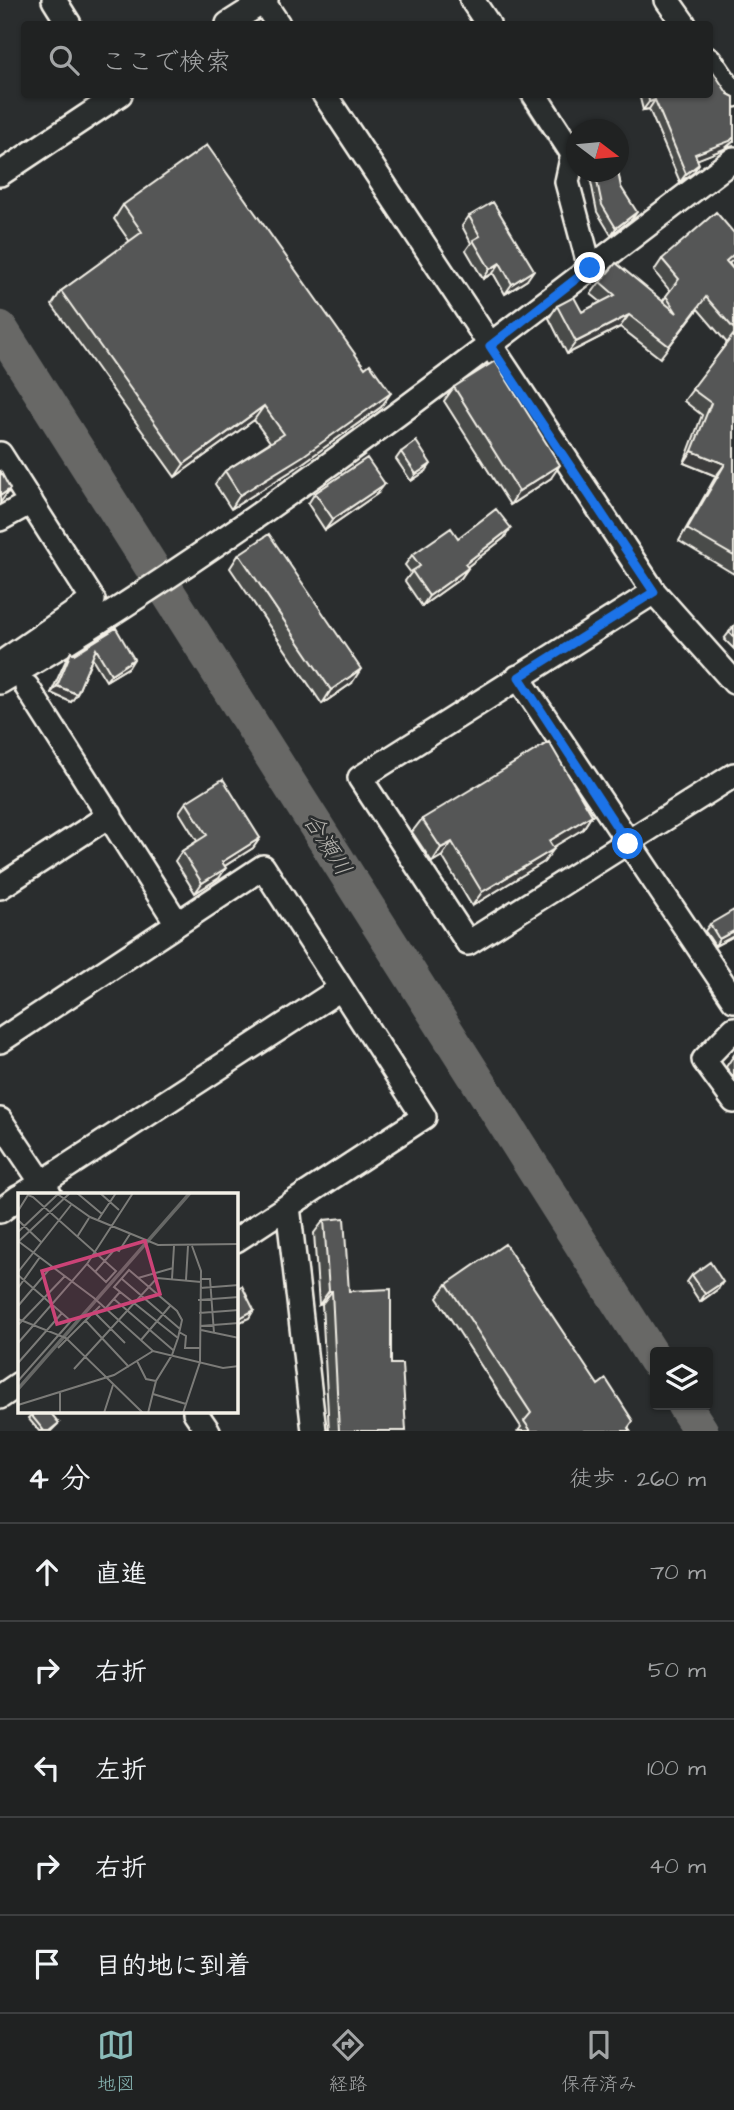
<!DOCTYPE html>
<html lang="ja">
<meta charset="utf-8">
<style>
:root{--surface:#202222;--page:#282a2a;--text:#f1f3f6;--muted:#a2a4a5;--line:#3d3f40;--accent:#8bbbb9}
body{margin:0;font-family:"Architects Daughter","Klee One",sans-serif;background:var(--page);color:var(--text)}
.controls{position:absolute;right:21px;bottom:21px;display:grid;overflow:hidden;border-radius:7px;box-shadow:0 2px 5px #0004}
.controls button{width:63px;height:63px;display:grid;place-items:center;padding:0;border:0;border-bottom:2px solid var(--line);background:var(--surface);color:var(--text);font:35px sans-serif}
.compass{position:absolute;left:566px;top:119px;width:63px;height:63px;border-radius:50%;background:var(--surface);box-shadow:0 2px 5px #0004;rotate:106deg}
.stop{position:absolute;width:21px;height:21px;margin:-16px;border:5px solid #1a73e8;border-radius:50%;background:#fff}
.stop.end{background:#1a73e8;border-color:#fff;box-shadow:0 2px 7px #0008}
.list{margin:0;padding:0;list-style:none}
h2{display:flex;justify-content:space-between;align-items:center;height:91px;margin:0;padding:0 28px;font-size:30px}
h2 small{font-size:23px;font-weight:400;color:var(--muted)}
.list li{display:grid;grid-template-columns:46px 1fr auto;gap:21px;align-items:center;box-sizing:border-box;height:98px;padding:0 28px;border-top:2px solid var(--line)}
.list b{display:block;font-size:26px;white-space:nowrap}
.list em{font-size:23px;font-style:normal;color:var(--muted)}
.icon{flex:none;width:38px;height:38px;fill:none;stroke:currentColor;stroke-width:2;stroke-linecap:round;stroke-linejoin:round}
.map{position:relative;flex:none;width:734px;height:1431px;overflow:hidden}
.search{position:absolute;background:var(--surface);box-shadow:0 2px 5px #0004;left:21px;right:21px;top:21px;height:77px;display:flex;align-items:center;gap:18px;box-sizing:border-box;padding:0 24px;border-radius:7px;color:var(--muted);font-size:26px}
.sheet{height:581px;background:var(--surface)}
nav{display:flex;justify-content:space-around;align-items:center;box-sizing:border-box;height:98px;border-top:2px solid var(--line);background:var(--surface);font-size:19px;color:var(--muted)}
nav a{display:grid;justify-items:center;gap:4px}
nav .on{color:var(--accent)}
.map>svg:first-child{display:block}
.lines{fill:none;stroke-linecap:round;stroke-linejoin:round}
.stream{stroke:#9f9f9a;stroke-width:6}
.river{stroke:#676866;stroke-width:35}
.minor-casing{stroke:#f4f1e8;stroke-width:28}
.minor{stroke:#2a2d2e;stroke-width:23}
.wall{fill:#494b4a;stroke:#f4f1e8;stroke-width:2}
.shaded-wall{fill:#3c3d3c;stroke:#f4f1e8;stroke-width:2}
.building{fill:#555756;stroke:#f4f1e8;stroke-width:2}
.route{stroke:#1a73e8;stroke-width:9}
.labels{text-anchor:middle;stroke-width:5;stroke-linejoin:round;paint-order:stroke}
.water-label{font-size:23px;font-style:italic;fill:#b5b3ae;stroke:#2a2d2e}
.inset-river{fill:none;stroke:#676866;stroke-width:3.5}
.inset-road{fill:none;stroke:#7b7b78;stroke-width:2}
.view{fill:#cc4377;fill-opacity:0.15;stroke:#cc4377;stroke-width:3.5}
.inset-edge{fill:none;stroke:#f4f1e8;stroke-width:3.5}
</style>
<div class="map">
<svg width="734" height="1431" viewBox="0 0 734 1431">
<rect width="100%" height="100%" fill="#2a2d2e"/>
<filter id="ink" filterUnits="userSpaceOnUse"><feTurbulence type="fractalNoise" baseFrequency=".0143" numOctaves="2"/><feDisplacementMap in="SourceGraphic" scale="14" xChannelSelector="R" yChannelSelector="G"/><feConvolveMatrix kernelMatrix="1 2 1 2 8 2 1 2 1" color-interpolation-filters="sRGB"/></filter>
<g filter="url(#ink)">
<g class="lines">
<path class="stream" d="M520,94L558,153"/>
<path class="river" d="M0,328L655,1360
M684,1405L701,1431"/>
<g class="minor-casing">
<path id="minor" d="M54,0L69,24
M262,0L278,24
M472,0L488,24
M667,0L684,24
M228,24L266,0
M710,60L734,95
M324,94L654,592L734,682
M534,94L573,154L567,182L590,268
M0,174L120,94
M0,454L93,600L0,664
M0,519L31,502
M654,592L360,778L468,943L734,775
M518,677L734,1000
M0,682C259,530 495,340 734,159
M27,687L177,923
M0,887L110,815
M734,1029L704,1060L734,1101
M0,1041L263,867L424,1117L236,1240
M0,1120L49,1193
M23,1195L340,989
M288,1206L314,1431
M0,1211L19,1197
M0,1397L19,1384
M195,1412L208,1431"/>
</g>
<use href="#minor" class="minor"/>
</g>
<path class="wall" d="M639,94H728L734,97V141L724,149L697,159L693,173L680,182L649,109L643,110Z
M589,172H618L621,187L632,219L611,235L597,212Z
M123,205L381,407L293,470L231,509L215,484L225,471L270,442L254,420L175,477L52,305L61,291L130,242L114,219Z
M469,216L527,280L505,294L493,273L483,279L466,250L471,243L462,226Z
M662,259L729,263L734,270V574L679,541L716,476L684,463L702,415L684,401L727,343L698,309L660,358L620,327L567,354L549,318L557,306L582,312L601,302L591,294L600,282L662,302L670,291L654,271Z
M454,387L551,478L510,505L444,401Z
M401,452L426,471L411,481L396,459Z
M315,493L377,494L325,530L308,504Z
M458,538H504L467,567L468,568L461,578L422,606L405,581L411,573L405,565L412,555Z
M239,554L352,683L322,704L230,568Z
M734,626V649L724,639Z
M116,628L129,667L106,681L92,658L77,694L71,702L51,693L66,660L71,652L74,654Z
M186,802L260,838L253,848L225,866L219,878L195,893L175,861L182,851L197,841L179,812Z
M592,815L583,829L553,847L544,862L472,906L442,856L432,862L412,832L422,819Z
M710,924L734,936L715,946L705,931Z
M734,1055V1078L726,1067Z
M324,1220L349,1291L391,1364L406,1431H329L322,1304L319,1305L314,1233Z
M692,1275L718,1289L700,1302L687,1282Z
M447,1284L598,1385L630,1431H518L521,1427L437,1298Z
M31,1415L59,1423L51,1431H39L28,1418Z"/>
<path class="shaded-wall" d="M655,100L649,109L643,110L649,102Z
M734,137V141L724,149L689,163L695,154Z
M699,164L693,173L680,182L686,174Z
M637,212L632,219L611,235L616,228Z
M734,254V259L718,273L726,261Z
M500,263L493,273L483,279L490,269Z
M534,270L527,280L505,294L512,284Z
M629,315L620,327L567,354L576,342Z
M391,393L381,407L293,470L231,509L240,495Z
M264,406L254,420L175,477L184,464Z
M692,451L725,464L716,476L684,463Z
M431,464L426,471L411,481L416,474Z
M560,465L551,478L510,505L519,491Z
M385,484L377,494L325,530L333,519Z
M10,489L0,503V496Z
M511,528L504,538L458,574L465,564Z
M468,568L461,578L422,606L429,596Z
M134,659L129,667L106,681L111,674Z
M361,669L352,683L322,704L331,690Z
M57,686L77,694L71,702L51,693Z
M592,815L583,829L540,855L549,841Z
M260,838L253,848L215,872L222,862Z
M452,842L442,856L432,862L441,848Z
M554,849L544,862L472,906L482,892Z
M226,868L219,878L195,893L202,883Z
M734,931V936L715,946L719,939Z
M723,1282L718,1289L700,1302L705,1294Z
M329,1291H332L322,1304L319,1305Z
M254,1310L249,1318L236,1324V1320Z"/>
<path class="building" d="M710,67L728,94L734,97V137L730,141L695,154L699,164L686,174L655,100L649,102L648,94H710Z
M207,145L365,368L370,364L391,393L303,456L240,495L225,471L284,434L264,406L184,464L61,291L142,232L123,205Z
M595,172H618L621,187L637,212L616,228L602,205Z
M493,202L534,270L512,284L500,263L490,269L473,240L480,236L469,216Z
M716,212L734,233V254L726,261L734,270V329L706,297L669,346L629,315L576,342L557,306L574,297L582,312L615,295L600,282L616,263L677,313L666,296L679,279L662,259Z
M734,334V556L687,529L725,464L692,451L711,403L692,389Z
M495,361L560,465L519,491L454,387Z
M416,441L431,464L416,474L401,452Z
M367,458L385,484L333,519L315,493Z
M0,470L10,489L0,496Z
M496,509L511,528L465,564L468,568L429,596L412,571L420,566L412,555L451,528L458,538Z
M269,534L361,669L331,690L239,554Z
M734,626V637L729,632Z
M116,628L134,659L111,674L96,649L77,694L57,686L71,652L74,654Z
M549,742L592,815L549,841L554,849L482,892L452,842L441,848L422,819Z
M223,779L260,838L222,862L226,868L202,883L182,851L207,835L186,802Z
M734,910V931L719,939L710,924Z
M344,1218L349,1291L391,1289V1364H402L406,1431H339L332,1291H329L324,1220Z
M505,1244L598,1385L606,1379L633,1421L628,1428L630,1431H531L524,1421L531,1413L447,1284Z
M710,1262L723,1282L705,1294L692,1275Z
M242,1286L254,1310L236,1320V1288Z
M35,1412H50L59,1423L49,1431H44L31,1415Z"/>
</g>
<g class="lines" filter="url(#ink)">
<path class="route" d="M590,268L490,346L654,592L519,677L628,844"/>
</g>
<g class="labels">
<g class="water-label">
<text transform="translate(328 844) rotate(58)" y="8">合瀬川</text>
</g>
</g>
<g transform="translate(18 1193)">
<rect width="220" height="220" fill="#2a2d2e"/>
<path class="inset-river" d="M0,196L172,0"/>
<path class="inset-road" d="M38,0L72,24L140,52L221,51M59,0L84,21M82,0L101,17M0,18L10,2L15,4L98,78L88,89L69,71M0,27L24,50M80,27L98,0M0,39L40,1M59,44L71,25M0,48L76,105L135,158M0,49L52,0M0,79L53,12M77,79L97,56L101,58L112,41M0,82L53,128L0,188M120,85L155,75M104,86L162,136M154,86L156,53M183,86H192L196,140M168,87L170,53M0,95L22,64M182,95L221,92M96,106L155,157M180,107L221,104M0,113L34,73M88,115L102,99M75,118L107,150M181,120L221,117M0,126L48,145L125,220M67,127L111,174M0,132L47,83M182,133L221,130M183,137L221,145M161,139L168,143L167,155H183M123,147L152,113M0,150L69,71L115,0M40,155L82,113M119,168L128,186L138,188M0,170L44,120M56,176L139,85L183,89M42,198V220M135,201L168,211M0,212L96,182L135,158L205,175L221,173M86,220L95,192M130,220L138,188L154,162L160,145L164,127L159,118L111,77L96,94L160,145M165,220L182,169L183,78L174,53"/>
<path class="view" d="M127,48L142,101L39,131L24,78Z"/>
<rect width="220" height="220" class="inset-edge"/>
</g>
</svg>
<div class="controls">
<button><svg class="icon" aria-label="layers" viewBox="0 0 24 24"><path d="M12 4l9 5-9 5-9-5zM3 14l9 5 9-5"/></svg></button>
</div>
<svg class="compass" viewBox="-18 -18 36 36"><path d="M0-13l5 13h-10z" fill="#e53935"/><path d="M0 13l5-13h-10z" fill="#a2a4a5"/></svg>
<div class="stop" style="left:628px;top:844px"></div>
<div class="stop end" style="left:590px;top:268px"></div>
<div class="search"><svg class="icon" aria-label="search" viewBox="0 0 24 24"><circle cx="10" cy="10" r="6"/><path d="M15 15l6 6"/></svg>ここで検索</div>
</div>
<section class="sheet">
<h2>4 分<small>徒歩 · 260 m</small></h2>
<ul class="list">
<li><svg class="icon" aria-label="ahead" viewBox="0 0 24 24"><path d="M12 20V5M6 11l6-6 6 6"/></svg><div><b>直進</b></div><em>70 m</em></li>
<li><svg class="icon" aria-label="right" viewBox="0 0 24 24"><path d="M7 20v-9h11M14 6l5 5-5 5"/></svg><div><b>右折</b></div><em>50 m</em></li>
<li><svg class="icon" aria-label="left" viewBox="0 0 24 24"><path d="M17 20v-9H6M10 6l-5 5 5 5"/></svg><div><b>左折</b></div><em>100 m</em></li>
<li><svg class="icon" aria-label="right" viewBox="0 0 24 24"><path d="M7 20v-9h11M14 6l5 5-5 5"/></svg><div><b>右折</b></div><em>40 m</em></li>
<li><svg class="icon" aria-label="arrive" viewBox="0 0 24 24"><path d="M6 21V4h12l-3 4 3 4H6"/></svg><div><b>目的地に到着</b></div></li>
</ul>
</section>
<nav>
<a class="on"><svg class="icon" aria-label="map" viewBox="0 0 24 24"><path d="M3 6l6-2 6 2 6-2v14l-6 2-6-2-6 2zM9 4v14M15 6v14"/></svg>地図</a>
<a><svg class="icon" aria-label="directions" viewBox="0 0 24 24"><path d="M12 3l9 9-9 9-9-9zM9 14v-3h6M13 9l2 2-2 2"/></svg>経路</a>
<a><svg class="icon" aria-label="saved" viewBox="0 0 24 24"><path d="M7 4h10v16l-5-4-5 4z"/></svg>保存済み</a>
</nav>
